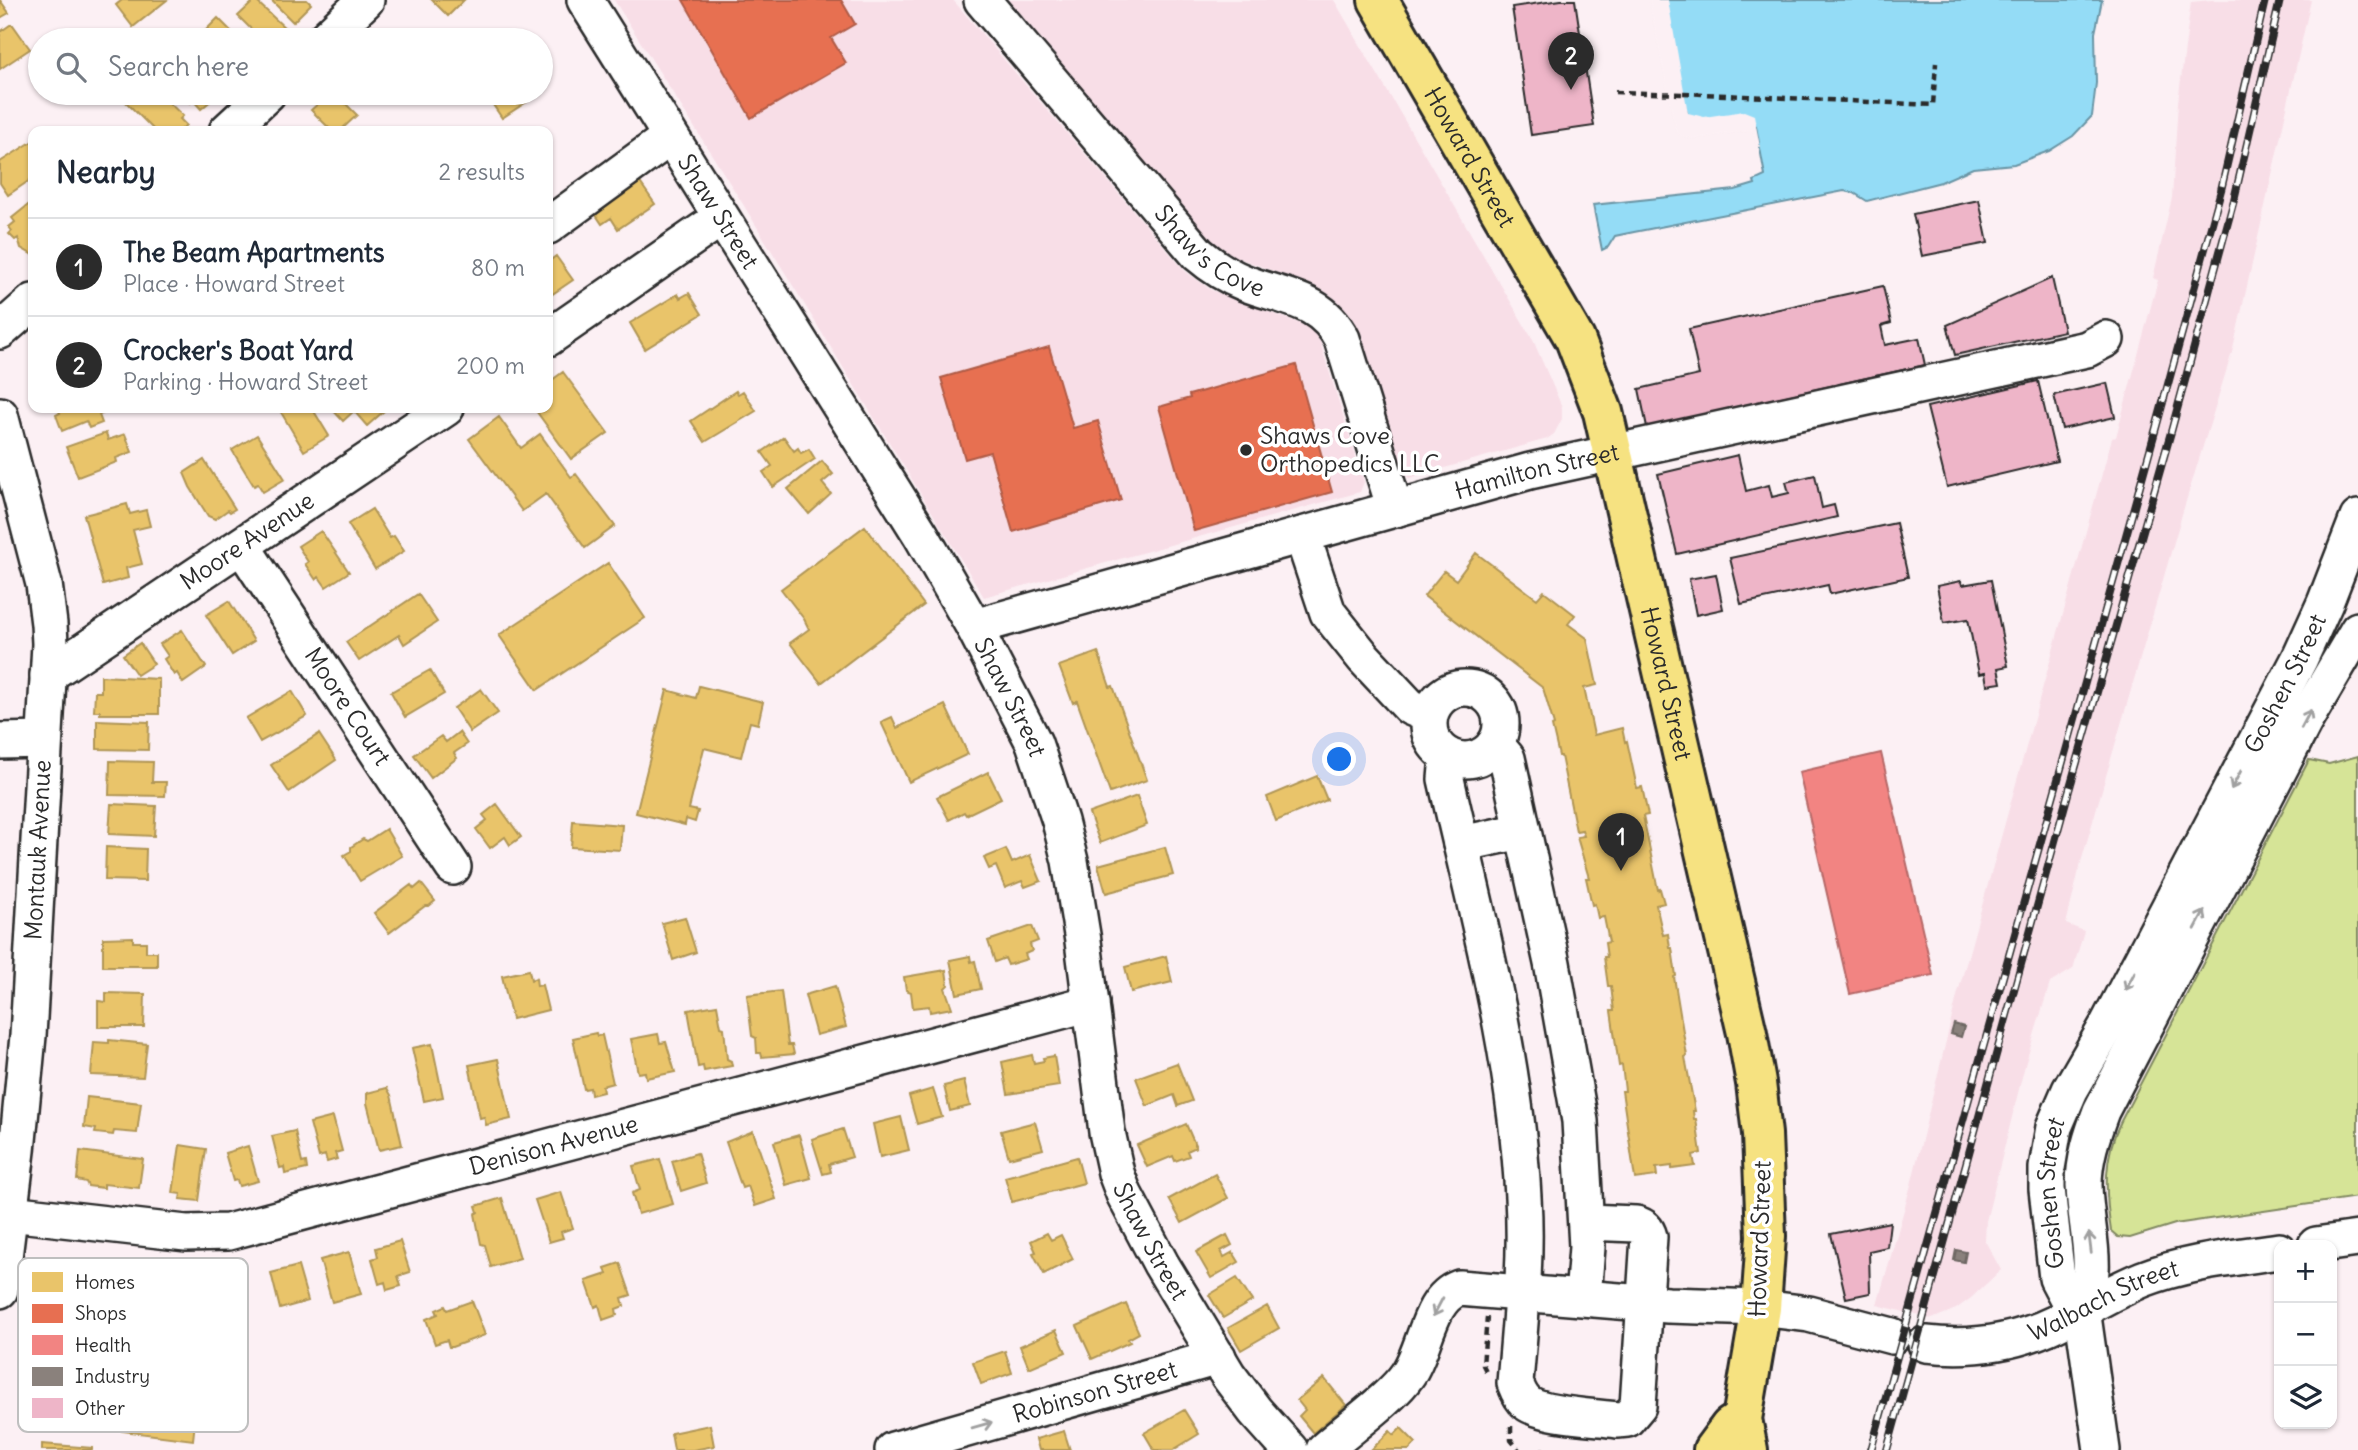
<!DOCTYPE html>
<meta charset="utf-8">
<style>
:root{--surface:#fff;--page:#f6f6f7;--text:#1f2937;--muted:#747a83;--line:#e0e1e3;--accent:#2b2b2b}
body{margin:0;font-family:Delius,sans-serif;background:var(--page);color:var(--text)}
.controls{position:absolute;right:21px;bottom:21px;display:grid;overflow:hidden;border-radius:14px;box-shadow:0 2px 5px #0004}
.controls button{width:63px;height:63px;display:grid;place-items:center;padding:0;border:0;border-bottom:2px solid var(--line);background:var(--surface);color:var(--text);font:35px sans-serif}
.you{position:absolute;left:1340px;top:760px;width:24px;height:24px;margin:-18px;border:5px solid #fff;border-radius:50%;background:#1a73e8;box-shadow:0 0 0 10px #1a73e833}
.badge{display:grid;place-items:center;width:46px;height:46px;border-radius:50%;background:var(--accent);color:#fff;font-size:23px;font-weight:700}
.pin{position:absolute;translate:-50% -58px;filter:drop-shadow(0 2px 4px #0008)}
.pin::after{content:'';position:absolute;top:37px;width:24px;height:21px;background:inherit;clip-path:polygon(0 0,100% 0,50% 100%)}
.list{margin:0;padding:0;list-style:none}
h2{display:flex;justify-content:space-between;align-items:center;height:91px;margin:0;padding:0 28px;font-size:30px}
h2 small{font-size:23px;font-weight:400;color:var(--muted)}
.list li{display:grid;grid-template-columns:46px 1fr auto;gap:21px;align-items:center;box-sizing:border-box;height:98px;padding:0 28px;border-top:2px solid var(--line)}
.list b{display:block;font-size:26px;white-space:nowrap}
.list p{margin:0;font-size:23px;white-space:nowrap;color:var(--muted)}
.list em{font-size:23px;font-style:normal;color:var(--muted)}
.icon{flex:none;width:38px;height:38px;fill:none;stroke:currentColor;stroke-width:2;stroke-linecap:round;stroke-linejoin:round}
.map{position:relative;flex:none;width:2358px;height:1450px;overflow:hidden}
.search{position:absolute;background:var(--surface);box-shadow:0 2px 5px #0004;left:28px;top:28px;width:525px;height:77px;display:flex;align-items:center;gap:18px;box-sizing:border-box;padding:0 24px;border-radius:38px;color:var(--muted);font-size:26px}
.panel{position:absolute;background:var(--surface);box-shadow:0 2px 5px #0004;left:28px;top:126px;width:525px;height:287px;border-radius:14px}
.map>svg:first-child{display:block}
.built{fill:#f8dee7}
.green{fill:#d6e497;stroke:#808861;stroke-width:2}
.water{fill:#94dcf6;stroke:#6a95a5;stroke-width:2}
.pier{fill:#fcf0f4}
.homes{fill:#e9c46a;stroke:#b09657;stroke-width:2}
.shops{fill:#e76f51;stroke:#af5b46;stroke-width:2}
.health{fill:#f28482;stroke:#b66968;stroke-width:2}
.industry{fill:#8a817c;stroke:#6e6764;stroke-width:2}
.building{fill:#eeb5c8;stroke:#2b2b2b;stroke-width:2}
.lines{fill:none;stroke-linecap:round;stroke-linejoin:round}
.minor-casing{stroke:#2b2b2b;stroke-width:40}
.major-casing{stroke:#2b2b2b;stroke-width:44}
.path{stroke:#2b2b2b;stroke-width:4.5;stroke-dasharray:7 5;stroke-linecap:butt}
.minor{stroke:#fff;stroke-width:35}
.major{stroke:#f6e281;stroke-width:38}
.rail-casing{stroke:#2b2b2b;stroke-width:8}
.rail{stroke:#fff;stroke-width:5;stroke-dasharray:16;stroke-linecap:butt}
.oneway{stroke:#a0a0a0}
.poi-dot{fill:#2b2b2b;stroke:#fff;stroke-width:2.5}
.labels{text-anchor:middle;stroke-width:7;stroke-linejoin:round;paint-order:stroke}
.street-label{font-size:24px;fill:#2b2b2b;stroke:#fff}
.poi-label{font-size:24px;fill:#2b2b2b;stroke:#fff;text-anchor:start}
.key{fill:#fff;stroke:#bfbfbf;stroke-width:2}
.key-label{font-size:19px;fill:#2b2b2b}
</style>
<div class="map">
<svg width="2358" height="1450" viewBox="0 0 2358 1450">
<rect width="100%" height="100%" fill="#fcf0f4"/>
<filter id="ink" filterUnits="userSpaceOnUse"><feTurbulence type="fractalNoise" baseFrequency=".0143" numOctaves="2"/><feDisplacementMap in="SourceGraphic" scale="14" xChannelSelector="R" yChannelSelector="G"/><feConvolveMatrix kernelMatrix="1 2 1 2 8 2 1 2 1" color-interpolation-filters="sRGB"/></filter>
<g filter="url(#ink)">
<path class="built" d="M614,0H953L1185,271L1211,290L1304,325L1315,334L1320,342L1364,482L1360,492L984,597L741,201Z
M1008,0H1334L1533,340L1562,407V419L1554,434L1547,439L1409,478L1405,475L1358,328L1350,314L1334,298L1321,289L1228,254L1214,244Z
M2211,0H2311L2233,349L2183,511L2081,862L2066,924L2084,931L2073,969L2050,983L2025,1065L1986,1221L1985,1241L2001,1270L1971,1298L1956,1309L1932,1319L1877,1305L1911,1185L1957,996L2112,438L2116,437L2158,280L2153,278L2172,198L2178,102L2191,2Z"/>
<path class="green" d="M2358,756V1197L2175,1224L2130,1238L2118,1237L2111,1231C2105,1193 2103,1156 2121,1121L2309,760L2329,764Z"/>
<path class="water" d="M1653,0H2102L2095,33L2096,83L2092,116L2073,136L2049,151L2014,164L1973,168L1941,182L1867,201L1854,193L1844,191L1634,232L1615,236L1608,247L1602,250L1593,205L1735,190L1755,184L1754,181L1765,176L1756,126L1694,135Z"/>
<path class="pier" d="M1649,0H1668L1688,113L1704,117L1744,111L1754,115L1760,147L1756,145L1753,130L1694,139L1681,136L1676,132Z"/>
<path class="homes" d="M0,0L9,13L0,18Z
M122,0H167L133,27L116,5Z
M255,0L286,29L275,40H262L238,16Z
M271,0H307L311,4L293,22Z
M432,0H464L448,16Z
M218,18L240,40H201L198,38Z
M10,25H13L30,49L0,69V32Z
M134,93H159L183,116L180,119L186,125L180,131H155L125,101Z
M182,93H220L201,109L193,100L190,103Z
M330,93H335L357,115L340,131H332L311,110Z
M485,93H540L502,118Z
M33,141V178L8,195L0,183V162Z
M639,181L655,204L618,229L611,218L602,224L594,212Z
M33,201V255L21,248L18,238L15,240L9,234L12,231L9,227L15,222L12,218Z
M556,256L573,280L548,297V262Z
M689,293L702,314L645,349L630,323L678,294L680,298Z
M563,372L608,433L571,459L534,408H548V383Z
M736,391L738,394L743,391L756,411L705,442L691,421Z
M58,408H110L111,410L99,415L102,423L89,428L86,421L62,431L56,415L60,413Z
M281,408H312L329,436L304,451L279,409Z
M331,408H384L385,410L367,426L354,411L343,421Z
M499,417L521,448L540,434L571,477L576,474L615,526L585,548L546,494L522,511L469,439Z
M106,433L108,440L125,434L132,452L116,458L117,462L78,477L66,447Z
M257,435L285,479L263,492L258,484L254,486L232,450Z
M784,437L794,451L798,448L801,453L809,449L815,459L773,487L763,472L772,466L762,452Z
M204,460L235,509L230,512L228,510L215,519L208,516L190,487L184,473Z
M822,461L833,474L822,483L831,494L809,514L788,489Z
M127,504L130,514L146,510L150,526L133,530L142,564L126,568L128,578L103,585L84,515Z
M372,509L390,538L394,536L404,551L375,569L348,524Z
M865,526L924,605L821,683L790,643L809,629L804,619L781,589Z
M321,531L349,572L326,587L319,577L316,580L305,564L308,562L298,546Z
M1476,553L1537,599L1544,591L1575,615L1568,624L1587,638L1597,685L1584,688L1594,735L1622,728L1625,742L1627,741L1637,788L1642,787L1648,815L1643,816L1658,890L1660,889L1664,903L1656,905L1663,935L1668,934L1670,948H1672L1676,976L1674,977L1687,1056L1685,1057L1695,1111H1693L1694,1119H1696L1701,1153L1693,1155L1695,1166L1672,1169V1166L1656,1168L1657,1176L1635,1179L1622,1091H1625L1622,1065L1619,1066L1611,1011H1614L1611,986H1608L1604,957H1607L1605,943L1609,942L1604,917L1598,918L1595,904L1592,905L1586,878H1589L1577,837L1584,836L1582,830L1576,831L1561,756H1559L1552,726L1554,725L1543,688L1424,596L1444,571L1456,580Z
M608,563L645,618L537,690L499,635Z
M418,594L437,622L404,644L399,635L359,661L346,642Z
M229,601L254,641L232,655L206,615Z
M182,630L206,667L183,683L177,673L174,675L164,659L168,656L160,644Z
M140,643L154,664L137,675L123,655Z
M1098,652L1110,687L1113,686L1147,780L1110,793L1077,701L1073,703L1059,666Z
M430,670L444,694L405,717L391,692Z
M101,676L159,679V714H100V711H94L95,692H101Z
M699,686L763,702L758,724L750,722L741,757L704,748L689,809L698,811L695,822L686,819L685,825L636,813L667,690L696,698Z
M481,689L498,713L470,732L454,708Z
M292,691L307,716L260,742L246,718Z
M945,705L968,754L909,782L881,722L892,717L897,728Z
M97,720L149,722L148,750L97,749Z
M459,732L467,744L454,753L457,758L431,778L414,755L441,736L446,742Z
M319,734L336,760L289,792L271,765Z
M110,761L153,762L152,782H166L165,796L109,795Z
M988,772L1001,798L966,815L964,812L949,820L937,797Z
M1317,776L1327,800L1276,821L1267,797Z
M1137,796L1147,825L1100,843L1089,813Z
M111,804L156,806L154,836L109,834Z
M497,804L521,837L510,845L505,837L490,848L476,829L487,820L483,815Z
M573,821L622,825L620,850L571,847Z
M386,829L402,856L360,881L344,855L351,851V847L363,839L367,841Z
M106,847L146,849L145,881L105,880Z
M1165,847L1173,875L1106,893L1098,865Z
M1006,849L1012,863L1030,855L1041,881L1025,887L1022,881L1005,888L996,866L989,869L984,858Z
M421,883L435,901L429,906H425L389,933L374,913L411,885L414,889Z
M685,917L696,952L673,960L662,923Z
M1032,926L1038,941L1030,944L1032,951L1025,954L1027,959L1008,965L1005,958L995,962L988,941Z
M133,937V942H146V952H157V966H103V938Z
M970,956L971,962L975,961L981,989L957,994L950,960Z
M1166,956L1172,982L1131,992L1125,967Z
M529,970L531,980L536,978L537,986L542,985L548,1010L512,1019L502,976Z
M946,970L948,985L945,988L952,1008L930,1012L929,1006L913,1008L911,992L906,990L904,977Z
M835,986L846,1027L816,1035L805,995Z
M781,991L788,1045H792L794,1054L762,1057L761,1053H757L756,1038L752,1036L747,995Z
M106,993L145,994L144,1027H98V1001L106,1002Z
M717,1005L721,1027L724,1028L727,1059L731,1061L732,1066L704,1071L703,1066L698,1067L688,1010Z
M596,1033L597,1036L602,1035L613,1083L602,1086L603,1092L591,1095L590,1088L584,1089L573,1038Z
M658,1034L660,1043L666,1042L675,1072L646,1078L645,1072L638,1073L631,1039Z
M109,1040L147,1044L143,1077L91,1075L94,1042L109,1043Z
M432,1044L443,1097L424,1101L412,1048Z
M1032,1055L1034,1063L1044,1061L1043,1058L1054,1056L1059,1086L1008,1094L1002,1062Z
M498,1059L511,1119L486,1125L484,1117L480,1118L469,1065Z
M1177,1063L1192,1101L1178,1106L1174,1095L1147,1106L1136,1078Z
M964,1081L970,1106L950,1111L944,1086Z
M387,1088L391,1095L402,1145L379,1150L367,1103V1093Z
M933,1089L942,1117L917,1124L909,1096Z
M87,1097L141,1103L137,1133L114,1131L113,1135L95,1133L96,1129L84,1127Z
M333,1117L342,1151L335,1153L337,1159L327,1162L325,1155L319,1157L310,1123Z
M901,1117L909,1150L880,1157L873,1124Z
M1035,1122L1043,1149L1009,1158L1001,1131Z
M1186,1124L1196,1147L1187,1151L1189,1156L1175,1161L1173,1156L1147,1167L1137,1145Z
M843,1129L852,1157L829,1164L831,1172L823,1174L812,1139Z
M295,1131L302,1163L306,1162L307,1169L285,1174L284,1167L280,1168L272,1136Z
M753,1131L776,1199L755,1206L748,1186L742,1188L726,1142Z
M799,1135L811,1178L786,1185L774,1142Z
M180,1145L206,1149L199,1201L180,1199L181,1194L173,1193Z
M248,1146L258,1181L239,1186L237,1180L233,1181L225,1153Z
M80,1151L143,1159L139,1188L104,1184V1188L88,1186L86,1182L77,1180Z
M697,1153L706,1183L681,1191L672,1161Z
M1077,1157L1084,1183L1012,1202L1005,1177Z
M660,1159L673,1204L638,1214L632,1193L640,1190L633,1166Z
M1215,1174L1228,1198L1182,1223L1169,1199Z
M561,1192L573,1228L561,1232L563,1238L549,1242L535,1200Z
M502,1198L520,1258L491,1267L485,1245L481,1244L475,1214L478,1212L476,1206Z
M1047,1233L1051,1240L1061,1235L1073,1259L1044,1274L1033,1253L1036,1252L1031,1241Z
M1227,1235L1232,1245L1221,1251L1224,1257L1233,1252L1239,1262L1211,1278L1196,1252Z
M400,1241L410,1272L398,1276L401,1286L387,1290L385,1282L379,1284L372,1259L378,1257L376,1248Z
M349,1252L361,1294L332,1302L320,1260Z
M620,1263L631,1295L622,1298L624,1306L616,1309L617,1315L603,1320L599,1305L595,1307L586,1281L607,1274L605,1268Z
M298,1266L308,1301L280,1309L271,1273Z
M1237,1278L1252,1301L1223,1318L1209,1295Z
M91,1293L208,1306L193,1440L122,1431L125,1398L80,1393Z
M472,1301L485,1335L452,1347H449L447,1340L435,1344L426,1319L438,1314L436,1310L445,1306L447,1310Z
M1126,1304L1139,1333L1128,1339L1130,1342L1092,1359L1077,1326Z
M1267,1306L1279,1328L1241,1350L1228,1328Z
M1056,1330L1066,1352L1029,1368L1020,1346Z
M1005,1351L1012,1373L981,1384L973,1362Z
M1324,1378L1346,1405L1313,1433L1299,1416L1305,1410L1297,1400Z
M1184,1410L1199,1434L1173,1450H1154L1144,1433Z
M710,1425L714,1446L693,1450H674L671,1433Z
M1401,1428L1416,1443L1409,1450H1371L1390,1431L1394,1435Z
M1064,1431L1070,1450H1039L1036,1439Z
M42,1444L92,1448V1450H42Z"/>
<path class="shops" d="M683,0H841L855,24L831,38L846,63L751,118Z
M1049,347L1073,428L1098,421L1121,500L1013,532L990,452L965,459L941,378Z
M1296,365L1332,492L1194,531L1159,407L1190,398L1189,395Z"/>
<path class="health" d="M1881,753L1933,975L1850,994L1799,772Z"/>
<path class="industry" d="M1954,1024L1964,1027L1961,1037L1951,1034Z
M1956,1250L1966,1252L1964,1262L1954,1260Z"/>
<path class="building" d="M1561,0H1575L1594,126L1531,135L1512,7Z
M1979,200L1988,243L1922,256L1913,214Z
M2052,278L2064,331L1955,355L1947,325Z
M1883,286L1891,323L1881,326L1885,345L1919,338L1925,365L1647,427L1639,389L1699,375L1689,329Z
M2038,381L2057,461L1947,487L1927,407Z
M2107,383L2115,417L2062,429L2054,395Z
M1738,455L1746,491L1769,485L1772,497L1789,493L1786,482L1815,475L1822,508L1834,505L1837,517L1677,554L1658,474Z
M1896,523L1908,577L1830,594L1828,585L1741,604L1730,558Z
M1716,574L1723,609L1696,615L1689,579Z
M1991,580L2008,666L1998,668L2001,683L1987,685L1985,673L1979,674L1968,619L1944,623L1937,586L1961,581L1962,585Z
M1890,1222L1887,1247L1869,1251L1870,1293L1846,1298L1831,1234Z"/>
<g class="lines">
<g class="minor-casing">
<g id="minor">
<path id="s1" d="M585,0L921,535L974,627L1034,743L1060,821L1070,861L1083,941L1107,1132L1116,1173L1124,1194L1161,1264L1228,1375L1255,1411L1290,1450"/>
<path id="s2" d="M982,0L1198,254C1212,266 1227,276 1245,283C1283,298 1321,298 1342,339L1395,509"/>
<path d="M324,40L366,0"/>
<path d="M227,131L268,93"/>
<path d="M548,226L670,137"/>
<path d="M0,331L33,302"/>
<path d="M548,338L721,218"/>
<path d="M0,415L44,584L49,624L50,644L28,1036L17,1151L0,1290"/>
<path d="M1302,535L1328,613L1364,658L1410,707L1429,715"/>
<path id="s3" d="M242,546L453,867"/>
<path id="s4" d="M974,627L1530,471L2087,349L2106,339"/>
<path id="s5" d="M48,675L446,408"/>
<circle cx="1465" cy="724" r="36"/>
<path d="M0,741L44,740"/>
<path d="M1495,744L1507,758L1552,963L1580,1121L1587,1247L1583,1297"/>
<path d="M1448,756L1446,779C1477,916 1516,1056 1523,1197C1527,1259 1520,1322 1515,1383C1518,1391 1521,1398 1527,1403C1542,1415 1596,1417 1617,1420L1627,1419L1638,1406L1649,1237C1647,1229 1644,1226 1636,1224L1586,1222"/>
<path d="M1461,844L1522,831"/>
<path id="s6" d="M10,1213L186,1233L228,1232L1091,1003"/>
<path d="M2316,1245L2358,1239"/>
<path id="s7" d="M2082,1309L2067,1297L2057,1278L2047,1189V1168L2054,1127L2070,1090L2107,1026L2300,658L2325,603L2358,518"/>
<path d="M2082,1309C2101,1266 2085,1230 2084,1185C2084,1159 2092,1135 2101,1111L2304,722L2358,630"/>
<path d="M2082,1309L2102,1450"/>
<path id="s8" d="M1926,1344C1971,1349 2015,1343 2056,1323C2085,1309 2113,1291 2143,1279C2187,1262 2233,1258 2279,1251"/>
<path id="s9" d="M893,1450L1218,1357"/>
<path d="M1324,1450C1347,1429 1392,1398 1408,1374C1426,1348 1428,1299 1459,1288L1668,1305L1761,1308L1809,1314L1892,1336"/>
</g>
</g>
<g class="major-casing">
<g id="major">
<path id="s10" d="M1378,0L1575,339L1603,412L1747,1033L1756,1083L1762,1134L1766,1236L1761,1308L1742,1419L1748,1450"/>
<path d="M1713,1450L1730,1427L1742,1419"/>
</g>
</g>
<path class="path" d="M1615,92L1684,94
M1683,93L1933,105L1936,63
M1487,1317L1483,1365L1487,1373
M1511,1426V1440L1519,1450
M1541,1450H1544"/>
<use href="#minor" class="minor"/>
<use href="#major" class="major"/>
<g class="rail-casing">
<path id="rail" d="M1871,1450L2156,428L2221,190L2265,0
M1887,1450L2068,794L2171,432L2234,200L2280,0"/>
</g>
<use href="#rail" class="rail"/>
</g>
<defs><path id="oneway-shaft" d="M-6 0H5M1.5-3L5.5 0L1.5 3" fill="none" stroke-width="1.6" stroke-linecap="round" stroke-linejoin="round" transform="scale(1.75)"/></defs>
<g class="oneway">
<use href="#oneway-shaft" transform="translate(2306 719) rotate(-62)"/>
<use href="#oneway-shaft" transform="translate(2236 780) rotate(118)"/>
<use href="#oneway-shaft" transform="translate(2200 920) rotate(-62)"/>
<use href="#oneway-shaft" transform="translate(2130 981) rotate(118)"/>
<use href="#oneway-shaft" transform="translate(2090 1243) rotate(-97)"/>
<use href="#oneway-shaft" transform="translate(1438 1307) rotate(118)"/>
<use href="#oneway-shaft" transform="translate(982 1425) rotate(-16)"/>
</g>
</g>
<circle class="poi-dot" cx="1246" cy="450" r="7"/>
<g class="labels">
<g class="street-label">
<text dy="8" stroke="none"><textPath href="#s10" startOffset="182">Howard Street</textPath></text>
<text dy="8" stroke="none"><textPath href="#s1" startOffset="250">Shaw Street</textPath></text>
<text dy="8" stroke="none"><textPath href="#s2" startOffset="341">Shaw's Cove</textPath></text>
<text dy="8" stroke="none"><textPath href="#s4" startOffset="584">Hamilton Street</textPath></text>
<text dy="8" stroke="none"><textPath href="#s5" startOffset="240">Moore Avenue</textPath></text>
<text dy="8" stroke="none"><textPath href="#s10" startOffset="749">Howard Street</textPath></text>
<text dy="8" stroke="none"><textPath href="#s7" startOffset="693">Goshen Street</textPath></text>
<text dy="8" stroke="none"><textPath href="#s1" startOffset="817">Shaw Street</textPath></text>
<text dy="8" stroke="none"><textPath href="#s3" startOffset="192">Moore Court</textPath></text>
<text transform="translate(38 850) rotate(-87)" y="8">Montauk Avenue</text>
<text dy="8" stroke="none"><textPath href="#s6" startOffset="556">Denison Avenue</textPath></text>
<text dy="8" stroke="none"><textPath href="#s7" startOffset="126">Goshen Street</textPath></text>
<text transform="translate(1760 1239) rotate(-88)" y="8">Howard Street</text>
<text dy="8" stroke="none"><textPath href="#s1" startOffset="1384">Shaw Street</textPath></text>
<text dy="8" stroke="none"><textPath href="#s8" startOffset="186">Walbach Street</textPath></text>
<text dy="8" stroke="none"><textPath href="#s9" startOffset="210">Robinson Street</textPath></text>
</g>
<g class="poi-label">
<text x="1260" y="444">Shaws Cove<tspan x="1260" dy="28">Orthopedics LLC</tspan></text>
</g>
</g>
<rect x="18" y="1258" width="230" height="174" rx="10" class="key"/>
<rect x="32" y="1272" width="31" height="20" fill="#e9c46a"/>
<rect x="32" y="1304" width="31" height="19" fill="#e76f51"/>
<rect x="32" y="1335" width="31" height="20" fill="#f28482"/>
<rect x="32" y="1367" width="31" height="19" fill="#8a817c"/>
<rect x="32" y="1398" width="31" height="20" fill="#eeb5c8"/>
<g class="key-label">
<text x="75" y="1289">Homes</text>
<text x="75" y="1320">Shops</text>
<text x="75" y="1352">Health</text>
<text x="75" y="1383">Industry</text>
<text x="75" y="1415">Other</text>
</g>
</svg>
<div class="controls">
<button>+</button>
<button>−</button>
<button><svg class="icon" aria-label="layers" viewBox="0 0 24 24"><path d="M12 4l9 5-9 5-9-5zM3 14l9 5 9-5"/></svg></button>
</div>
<div class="you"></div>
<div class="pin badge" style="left:1621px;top:871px">1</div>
<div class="pin badge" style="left:1571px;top:90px">2</div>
<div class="search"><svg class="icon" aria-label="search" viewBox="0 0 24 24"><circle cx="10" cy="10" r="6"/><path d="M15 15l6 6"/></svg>Search here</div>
<section class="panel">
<h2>Nearby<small>2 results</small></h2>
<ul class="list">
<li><span class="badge">1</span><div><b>The Beam Apartments</b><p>Place · Howard Street</p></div><em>80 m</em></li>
<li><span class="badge">2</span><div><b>Crocker's Boat Yard</b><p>Parking · Howard Street</p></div><em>200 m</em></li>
</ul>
</section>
</div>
